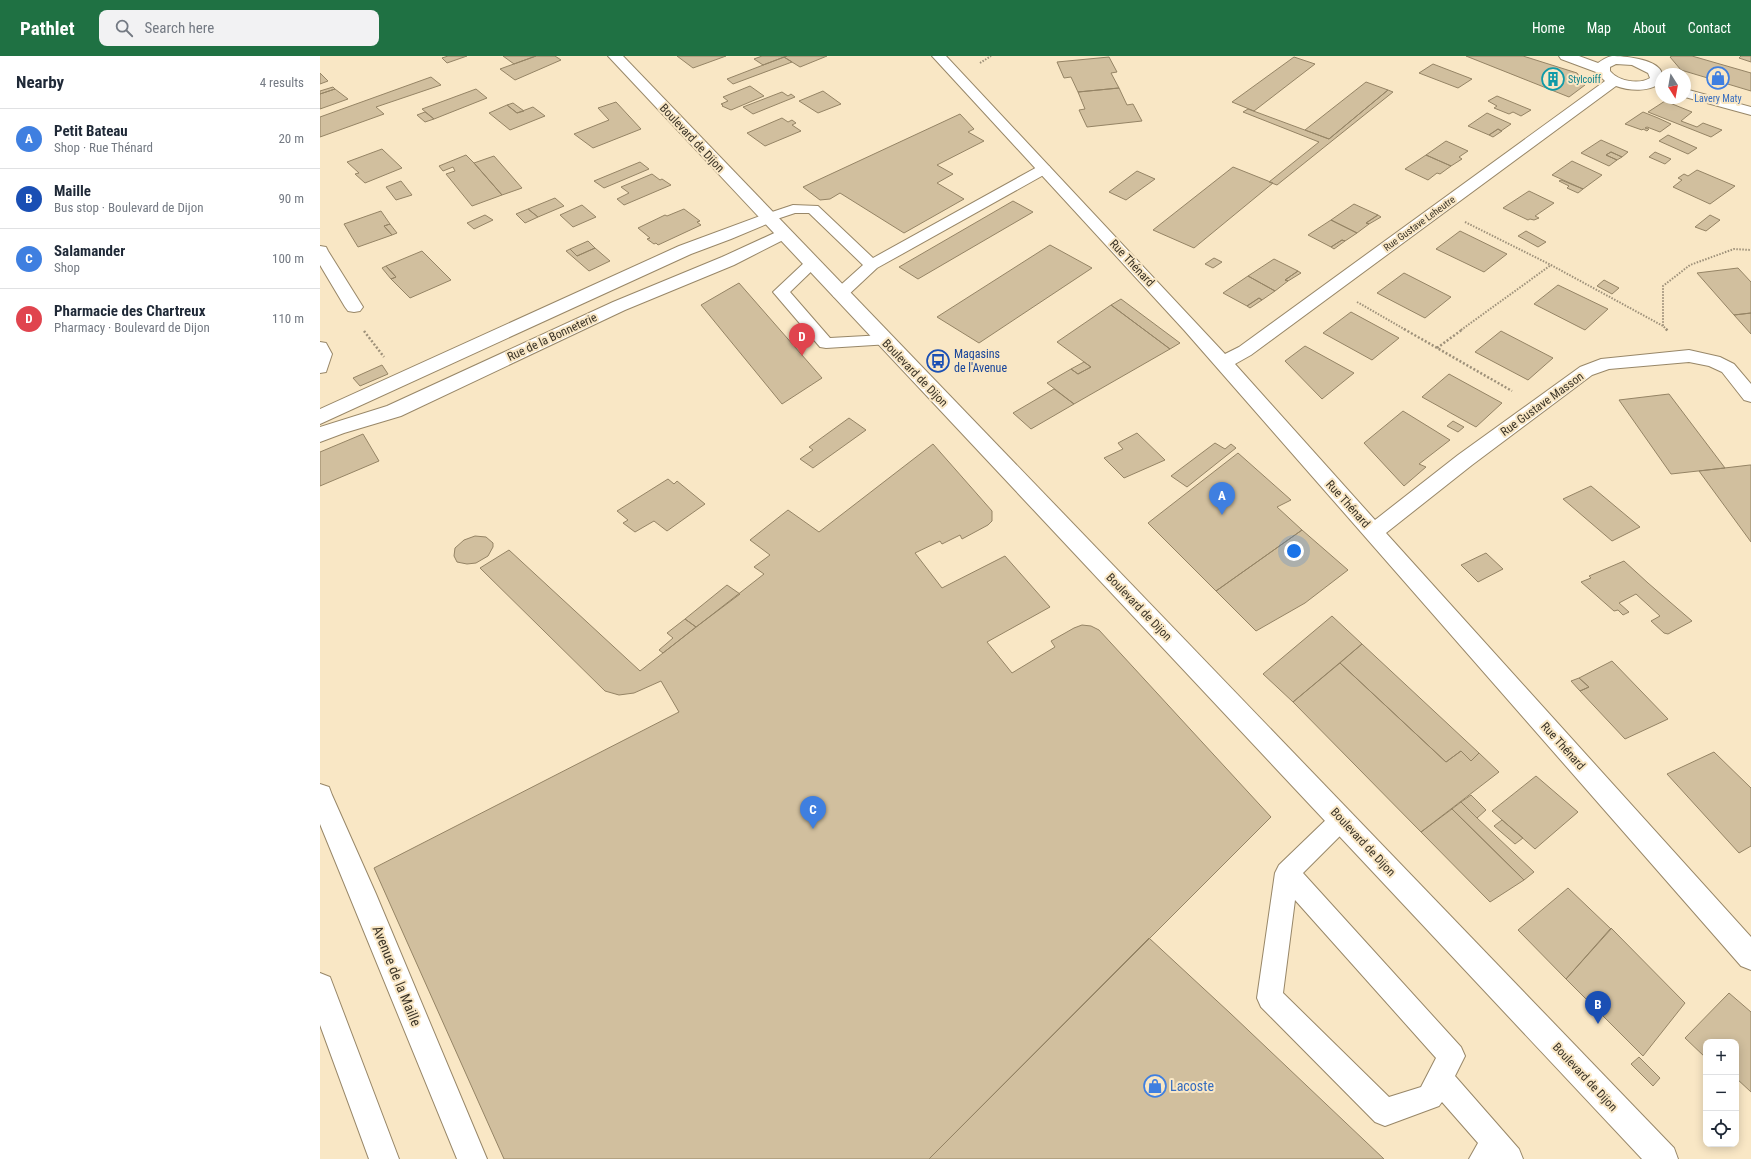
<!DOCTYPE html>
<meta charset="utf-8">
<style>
:root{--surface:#fff;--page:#f2f2f3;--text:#1f2937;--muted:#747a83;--line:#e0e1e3;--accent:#1f7143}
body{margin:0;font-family:"Roboto Condensed",sans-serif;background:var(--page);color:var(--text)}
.controls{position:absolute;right:12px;bottom:12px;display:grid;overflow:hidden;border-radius:8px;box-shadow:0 2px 10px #0003}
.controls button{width:36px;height:36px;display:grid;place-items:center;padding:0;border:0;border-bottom:1px solid var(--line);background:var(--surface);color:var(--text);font:20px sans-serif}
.compass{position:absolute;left:1335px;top:12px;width:36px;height:36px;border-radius:50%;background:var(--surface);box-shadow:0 2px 10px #0003;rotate:169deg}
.you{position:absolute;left:974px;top:495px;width:14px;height:14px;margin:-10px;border:3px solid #fff;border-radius:50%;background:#1a73e8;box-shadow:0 0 0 6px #1a73e833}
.badge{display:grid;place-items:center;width:26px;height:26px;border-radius:50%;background:var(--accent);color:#fff;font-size:13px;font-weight:700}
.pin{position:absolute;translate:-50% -33px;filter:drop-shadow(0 1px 2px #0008)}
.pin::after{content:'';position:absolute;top:21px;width:14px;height:12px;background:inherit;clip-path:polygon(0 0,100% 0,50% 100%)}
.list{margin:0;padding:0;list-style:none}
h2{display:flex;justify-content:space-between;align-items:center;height:52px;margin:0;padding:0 16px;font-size:17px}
h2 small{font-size:13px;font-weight:400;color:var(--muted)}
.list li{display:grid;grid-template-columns:26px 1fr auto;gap:12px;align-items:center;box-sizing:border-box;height:60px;padding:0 16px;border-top:1px solid var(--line)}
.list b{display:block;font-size:15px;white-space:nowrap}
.list p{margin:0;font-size:13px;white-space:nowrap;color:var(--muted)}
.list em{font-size:13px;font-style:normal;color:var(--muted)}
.icon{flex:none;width:22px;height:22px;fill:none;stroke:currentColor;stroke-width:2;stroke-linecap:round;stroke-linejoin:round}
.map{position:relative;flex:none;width:1431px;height:1103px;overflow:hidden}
header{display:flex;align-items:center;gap:24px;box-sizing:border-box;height:56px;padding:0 20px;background:var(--accent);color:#fff}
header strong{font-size:19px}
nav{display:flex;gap:22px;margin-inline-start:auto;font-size:14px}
.search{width:280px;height:36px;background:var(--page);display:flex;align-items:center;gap:10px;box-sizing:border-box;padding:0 14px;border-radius:8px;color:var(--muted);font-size:15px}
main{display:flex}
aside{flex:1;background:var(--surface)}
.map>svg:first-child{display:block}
.building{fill:#d1bf9e;stroke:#958465}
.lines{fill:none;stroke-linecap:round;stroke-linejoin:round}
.service-casing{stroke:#988768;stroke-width:2}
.minor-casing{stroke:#988768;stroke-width:2}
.secondary-casing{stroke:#988768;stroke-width:2}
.path-far1{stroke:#9d9079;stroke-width:2;stroke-dasharray:1.5 1.5;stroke-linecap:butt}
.path{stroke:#9d9079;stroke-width:2.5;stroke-dasharray:2 2;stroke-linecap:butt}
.service{fill:#fff;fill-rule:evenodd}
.minor{fill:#fff;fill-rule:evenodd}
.secondary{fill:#fff;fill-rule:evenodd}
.labels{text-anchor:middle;stroke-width:4;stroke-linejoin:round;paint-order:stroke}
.far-culture-label{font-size:10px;fill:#0d838f;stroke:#f9e7c5;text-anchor:start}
.far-shop-label{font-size:10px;fill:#366cbe;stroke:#f9e7c5}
.far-street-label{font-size:10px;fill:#3b3427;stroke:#f9e7c5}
.street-label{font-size:12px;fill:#3b3427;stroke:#f9e7c5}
.transit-label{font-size:12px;fill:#164399;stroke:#f9e7c5;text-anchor:start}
.near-street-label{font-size:14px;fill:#3b3427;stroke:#f9e7c5}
.near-shop-label{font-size:14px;fill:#366cbe;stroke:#f9e7c5;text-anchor:start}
</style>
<header>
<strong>Pathlet</strong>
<div class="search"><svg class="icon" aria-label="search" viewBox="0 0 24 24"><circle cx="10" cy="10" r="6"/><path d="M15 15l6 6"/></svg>Search here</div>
<nav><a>Home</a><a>Map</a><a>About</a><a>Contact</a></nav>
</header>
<main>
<aside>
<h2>Nearby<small>4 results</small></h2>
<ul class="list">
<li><span class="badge" style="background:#3f7fe0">A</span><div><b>Petit Bateau</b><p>Shop · Rue Thénard</p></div><em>20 m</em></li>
<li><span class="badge" style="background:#1a4fb4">B</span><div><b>Maille</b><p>Bus stop · Boulevard de Dijon</p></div><em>90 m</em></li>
<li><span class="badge" style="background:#3f7fe0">C</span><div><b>Salamander</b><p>Shop</p></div><em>100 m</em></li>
<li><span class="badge" style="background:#e0444e">D</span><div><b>Pharmacie des Chartreux</b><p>Pharmacy · Boulevard de Dijon</p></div><em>110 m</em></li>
</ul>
</aside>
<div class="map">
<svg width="1431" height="1103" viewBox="0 0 1431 1103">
<rect width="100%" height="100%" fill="#f9e7c5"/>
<path class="building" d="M128,0H147L127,7L122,2Z
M183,0H216L194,8Z
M216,0H235L241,4L195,24L180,13Z
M357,0H406L373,12Z
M442,0H467L443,9L434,3Z
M467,0H507L480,11L464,1Z
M1146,0H1203L1257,17L1265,29L1249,41Z
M1352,0H1372L1431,17V35L1361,14L1350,1Z
M1421,0H1431V6L1419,2Z
M464,1L472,6L413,28L407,23Z
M789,1L797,16L791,17L799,32L758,36L751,21L744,22L737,6Z
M974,1L995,8L934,55L912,46Z
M1113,8L1152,23L1138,32L1099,17Z
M0,17L8,25L0,28Z
M111,21L121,29L56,51L64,58L0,81V61Z
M1046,26L1068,34L1009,83L985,74Z
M430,30L444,40L411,54L402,50L403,49L401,48L408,45L403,41Z
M13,31L15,33L0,38V35Z
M799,32L807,49L813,48L822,65L767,71L759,54L765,53L758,36Z
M15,33L28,43L0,53V38Z
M156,33L167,42L114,63L102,53Z
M1068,34L1073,36L957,129L949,126L999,86L923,56L928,53L1009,83Z
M503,35L521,48L498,57L479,45Z
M462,36L468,40L471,38L475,41L433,58L423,51Z
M1177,40L1211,54L1201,60L1193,56L1189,58L1174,52L1177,50L1168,45Z
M1345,45L1372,56L1361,65L1377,71L1383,67L1402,74L1391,81L1328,56Z
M296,46L321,73L273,92L254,78L289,64L278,52Z
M193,47L204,55L197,57L187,49Z
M187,49L197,57L213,51L225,60L190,74L169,57Z
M105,56L114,63L105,66L97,59Z
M1323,56L1338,62L1351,68L1340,76L1327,71L1325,72L1329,73L1327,75L1323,73L1322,74L1305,68Z
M1167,57L1191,68L1181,75L1178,73L1169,79L1148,70Z
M640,58L654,73L648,76L664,85L617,109L633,118L617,127L644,143L584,177L520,137L510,143L500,144L483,131Z
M462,62L468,66L472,64L476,67L472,69L481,75L445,90L427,77Z
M1178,73L1182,75L1173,81L1169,79Z
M1348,79L1377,92L1368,98L1339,85Z
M1281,84L1308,96L1302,101L1291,96L1286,99L1297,104L1289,110L1261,97Z
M1126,85L1148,95L1139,101L1142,103L1131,110L1106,99Z
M62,93L82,112L45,127L35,118L39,117L27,106Z
M1291,96L1302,101L1297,104L1286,99Z
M1335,96L1351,103L1345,108L1329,101Z
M146,99L154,107L182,139L152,150L126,118L135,115L133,111L123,115L119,110Z
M1106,99L1131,110L1120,118L1117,117L1108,124L1085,113Z
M174,100L202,132L182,139L154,107Z
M1252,105L1282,119L1263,133L1232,119Z
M320,106L329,113L284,132L274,125Z
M913,111L953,127L874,192L833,174Z
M1377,114L1415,130L1390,148L1353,131L1362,124L1358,122L1364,118L1368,120Z
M817,115L835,123L806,144L789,136Z
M332,118L340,124L342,123L351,129L304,149L297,143L309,137L301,131Z
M1241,124L1263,133L1258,137L1247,132L1249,130L1239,125Z
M81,125L92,139L76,144L66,131Z
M1209,135L1234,147L1215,160L1219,162L1214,164L1210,163L1208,164L1183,152Z
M235,142L244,150L218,161L208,153Z
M693,145L713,156L598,223L579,211Z
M1034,148L1058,159L1046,167L1049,168L1037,177L1011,164Z
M262,149L276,161L253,171L240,159Z
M208,153L218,161L205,167L196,158Z
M364,153L380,165L377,166L381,169L338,189L336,187L334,188L327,183L330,182L318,172L345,159L347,160Z
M61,155L70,168L64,170L72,179L38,191L24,168Z
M165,159L173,164L154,173L147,167Z
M1058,159L1061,161L1049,168L1046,167Z
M1390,159L1400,164L1386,175L1375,171Z
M1011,164L1037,177L1025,185L1022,184L1011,191L988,179Z
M70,168L77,177L72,179L64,170Z
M1140,175L1187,198L1164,216L1116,193Z
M1206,175L1226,186L1218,191L1198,180Z
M1022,184L1025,185L1014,193L1011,191Z
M268,185L275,192L257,200L250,193Z
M730,189L772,212L659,287L617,261Z
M275,192L290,205L269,215L246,195L250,193L257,200Z
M102,195L131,224L90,242L71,223L76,221L66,210Z
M894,202L902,206L893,212L885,208Z
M954,203L978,215L965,224L968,225L955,235L928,220Z
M66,210L76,221L71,223L62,212Z
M1418,212L1431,226V257L1414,259L1377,217Z
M978,215L981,217L968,225L965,224Z
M1084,217L1131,241L1105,262L1057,237Z
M928,220L955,235L942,244L939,242L927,250L903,237Z
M1284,224L1299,232L1292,238L1277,230Z
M419,227L502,322L462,348L381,249Z
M1238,229L1288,253L1265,274L1214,248Z
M939,242L942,244L930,252L927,250Z
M801,243L860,287L850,293L791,249Z
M791,249L850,293L754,348L727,327L751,313L758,318L771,311L737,286Z
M1031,256L1079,282L1052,304L1003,277Z
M1431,257V278L1414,259Z
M1181,275L1233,302L1208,324L1155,296Z
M985,290L1034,317L1002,343L965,305Z
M764,306L771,311L758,318L751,313Z
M62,309L68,318L40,330L33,322Z
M1129,318L1182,347L1156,371L1102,341Z
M734,333L754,348L711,373L693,357Z
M1349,338L1405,412L1351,418L1299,344Z
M1083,355L1130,384L1099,408L1106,411L1084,430L1044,387Z
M529,362L546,374L493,412L480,403L493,394L489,391Z
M1133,365L1144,371L1138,376L1127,370Z
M817,377L845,404L804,422L784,402L803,393L798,387Z
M43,378L59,405L0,430V396Z
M895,387L905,393L911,388L916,392L867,431L851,420Z
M613,388L672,455V465L668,469L642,483L640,479L622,488L620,485L595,497L622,532L685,500L730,551L667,586L692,617L735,591L731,585L754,572L762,569L771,570L779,574L951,761L609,1103H184L54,812L359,656L341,625L314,637L299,639L285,635L160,512L189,494L320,615L444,518L434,511L450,499L430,484L468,454L499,476Z
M918,397L971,444L957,451L982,474L896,535L828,467Z
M1430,409H1431V486L1379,415Z
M348,423L354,428L357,425L385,448L347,475L334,465L315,476L303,467L308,464L297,455Z
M1271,430L1320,471L1292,485L1243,443Z
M982,474L1028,514L985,547L936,575L896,535Z
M155,480L166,481L173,487V491L168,500L156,507L147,508L137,506L134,500L135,492L144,484Z
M1166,497L1183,513L1158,526L1141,509Z
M1304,505L1328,527L1372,565L1348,578L1344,577L1331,565L1340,560L1316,538L1299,547L1309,556L1303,559L1298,554L1294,555L1261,526L1271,522L1269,520Z
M407,529L420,538L376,571L365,563Z
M1012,560L1042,588L973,646L943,618Z
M365,563L376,571L343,597L339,594L353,582L347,577Z
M1042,588L1159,697L1151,705L1141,695L1126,706L1020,607Z
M1292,605L1348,663L1305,683L1260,635L1269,631L1259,622Z
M1020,607L1126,706L1141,695L1151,705L1159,697L1179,716L1101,776L973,646Z
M1259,622L1269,631L1260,635L1251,625Z
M1394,696L1431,732V790L1419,797L1347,718Z
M1216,720L1258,756L1215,793L1172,755Z
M1151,739L1166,754L1157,762L1141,746Z
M1141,746L1157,762L1214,816L1204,824L1132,753Z
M1132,753L1204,824L1170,846L1101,776Z
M1182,764L1203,782L1195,788L1174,770Z
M1248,832L1291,873L1246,923L1198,874Z
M1291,872L1365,947L1323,1000L1246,923Z
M829,882L910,957L1064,1103H609Z
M1409,937L1431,956V1036L1416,1022V986H1386V1002L1365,982Z
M1319,1001L1340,1022L1333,1030L1311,1008Z"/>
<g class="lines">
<g class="service-casing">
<path id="service" d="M724,109L729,110L731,113L729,116L557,212L526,241L520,243L514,241L512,238L514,235L543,209L489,157H475L448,166L443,165L441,162L443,159L473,149L498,150L553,202L719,110Z
M491,203L496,205L499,208L470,236L510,282L564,279L570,280L572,284L570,288L506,292L500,291L453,236L486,205Z
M0,286L6,287L12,298L6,316L0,317Z
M1021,754L1029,757L1032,764L1029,771L983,817L1141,991L1145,1000L1135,1020L1199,1093L1203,1103H1149L1158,1087L1122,1046L1119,1050L1065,1070L1055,1066L941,951L937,942L955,817L959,809L1013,757ZM975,844L1116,1002L1101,1031L1069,1041L963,937Z"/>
</g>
<g class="minor-casing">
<path id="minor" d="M612,0H626L905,298L919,291L1285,25L1276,16L1241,3L1239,0H1259L1278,7C1282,4 1287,1 1292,0C1304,0 1335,3 1341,15C1342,18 1341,22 1341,27C1328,36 1310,35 1296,30L931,299L915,308L1055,464L1138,399L1260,311L1281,303L1369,294L1400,301L1414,308L1431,328V346L1424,344L1402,316L1389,310L1369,306L1289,313L1272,319L1152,409L1066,477L1431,881V914L1421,910L864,274ZM1296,8L1312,9L1328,17L1330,22C1319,29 1298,25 1290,15V11Z
M1365,33L1431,51V59L1365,41Z
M448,157L454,159L456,162L454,165L411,183L371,198L0,368V353L359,190Z
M463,173L469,175L471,178L469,181L414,209L305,254L81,360L24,377L0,386V371L67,350L293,246L402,201Z
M0,190L6,191L8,195L43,251L40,255L34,256L28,255L25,251L0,209Z
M0,728L9,731L12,739L56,838L167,1103H137L0,768Z
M0,917L10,921L79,1103H49L0,969Z"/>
</g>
<g class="secondary-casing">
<path id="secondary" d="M288,0H303L1354,1092L1358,1103H1322Z"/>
</g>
<path class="path-far1" d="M660,7L671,0
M1145,166L1231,209L1343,270
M1037,246L1086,274
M1141,274L1231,209
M1347,274L1343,270V230L1370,209L1414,193L1431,194"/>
<path class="path" d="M1084,273L1192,335
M1346,273L1348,275
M44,275L64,301
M1117,292L1143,273"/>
<use href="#service" class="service"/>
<use href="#minor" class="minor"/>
<use href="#secondary" class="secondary"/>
</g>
<defs>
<g id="shop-ring" transform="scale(1.15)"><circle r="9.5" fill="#f9e7c5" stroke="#3f7fe0" stroke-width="1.5"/><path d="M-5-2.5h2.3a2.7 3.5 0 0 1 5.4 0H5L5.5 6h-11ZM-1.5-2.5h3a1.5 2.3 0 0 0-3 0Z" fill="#3f7fe0"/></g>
<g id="building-ring" transform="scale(1.15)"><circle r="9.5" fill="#f9e7c5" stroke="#0f9aa8" stroke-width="1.5"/><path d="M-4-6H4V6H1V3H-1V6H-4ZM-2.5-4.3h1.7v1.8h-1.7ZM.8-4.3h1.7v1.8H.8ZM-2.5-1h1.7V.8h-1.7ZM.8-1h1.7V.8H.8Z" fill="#0f9aa8"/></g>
<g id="bus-ring" transform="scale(1.15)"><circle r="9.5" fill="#f9e7c5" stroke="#1a4fb4" stroke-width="1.5"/><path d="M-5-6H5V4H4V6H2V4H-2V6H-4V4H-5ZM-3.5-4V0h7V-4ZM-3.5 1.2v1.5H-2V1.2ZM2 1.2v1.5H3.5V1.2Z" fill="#1a4fb4"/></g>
</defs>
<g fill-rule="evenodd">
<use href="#shop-ring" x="1398" y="22"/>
<use href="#building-ring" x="1233" y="23"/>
<use href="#bus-ring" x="618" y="305"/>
<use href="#shop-ring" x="835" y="1030"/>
</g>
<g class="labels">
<g class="far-culture-label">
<text x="1248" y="27">Stylcoiff</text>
</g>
<g class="far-shop-label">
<text x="1398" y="46">Lavery Maty</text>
</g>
<g class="far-street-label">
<text transform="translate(1099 167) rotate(-36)" y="4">Rue Gustave Leheutre</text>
</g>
<g class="street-label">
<text transform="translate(372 82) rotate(47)" y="4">Boulevard de Dijon</text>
<text transform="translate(812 207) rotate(47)" y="4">Rue Thénard</text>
<text transform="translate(232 281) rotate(-25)" y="4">Rue de la Bonneterie</text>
<text transform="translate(595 317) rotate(46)" y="4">Boulevard de Dijon</text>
<text transform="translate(1222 348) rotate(-36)" y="4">Rue Gustave Masson</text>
<text transform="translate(1028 448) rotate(48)" y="4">Rue Thénard</text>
<text transform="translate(819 551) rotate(46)" y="4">Boulevard de Dijon</text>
<text transform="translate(1243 690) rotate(48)" y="4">Rue Thénard</text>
<text transform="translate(1043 786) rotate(47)" y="4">Boulevard de Dijon</text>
<text transform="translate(1265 1021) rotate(47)" y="4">Boulevard de Dijon</text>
</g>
<g class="transit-label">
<text x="634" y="302">Magasins<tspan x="634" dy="14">de l'Avenue</tspan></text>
</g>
<g class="near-street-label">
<text transform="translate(77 920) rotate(68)" y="5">Avenue de la Maille</text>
</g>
<g class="near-shop-label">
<text x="850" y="1035">Lacoste</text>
</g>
</g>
</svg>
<div class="controls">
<button>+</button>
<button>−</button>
<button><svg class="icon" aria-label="locate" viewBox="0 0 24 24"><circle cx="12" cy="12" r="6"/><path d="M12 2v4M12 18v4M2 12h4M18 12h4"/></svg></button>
</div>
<svg class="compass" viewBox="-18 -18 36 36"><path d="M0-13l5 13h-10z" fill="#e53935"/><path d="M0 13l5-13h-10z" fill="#747a83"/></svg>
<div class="you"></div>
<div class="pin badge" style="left:902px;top:459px;background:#3f7fe0">A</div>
<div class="pin badge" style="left:1278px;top:968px;background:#1a4fb4">B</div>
<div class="pin badge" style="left:493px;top:773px;background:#3f7fe0">C</div>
<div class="pin badge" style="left:482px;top:300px;background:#e0444e">D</div>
</div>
</main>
